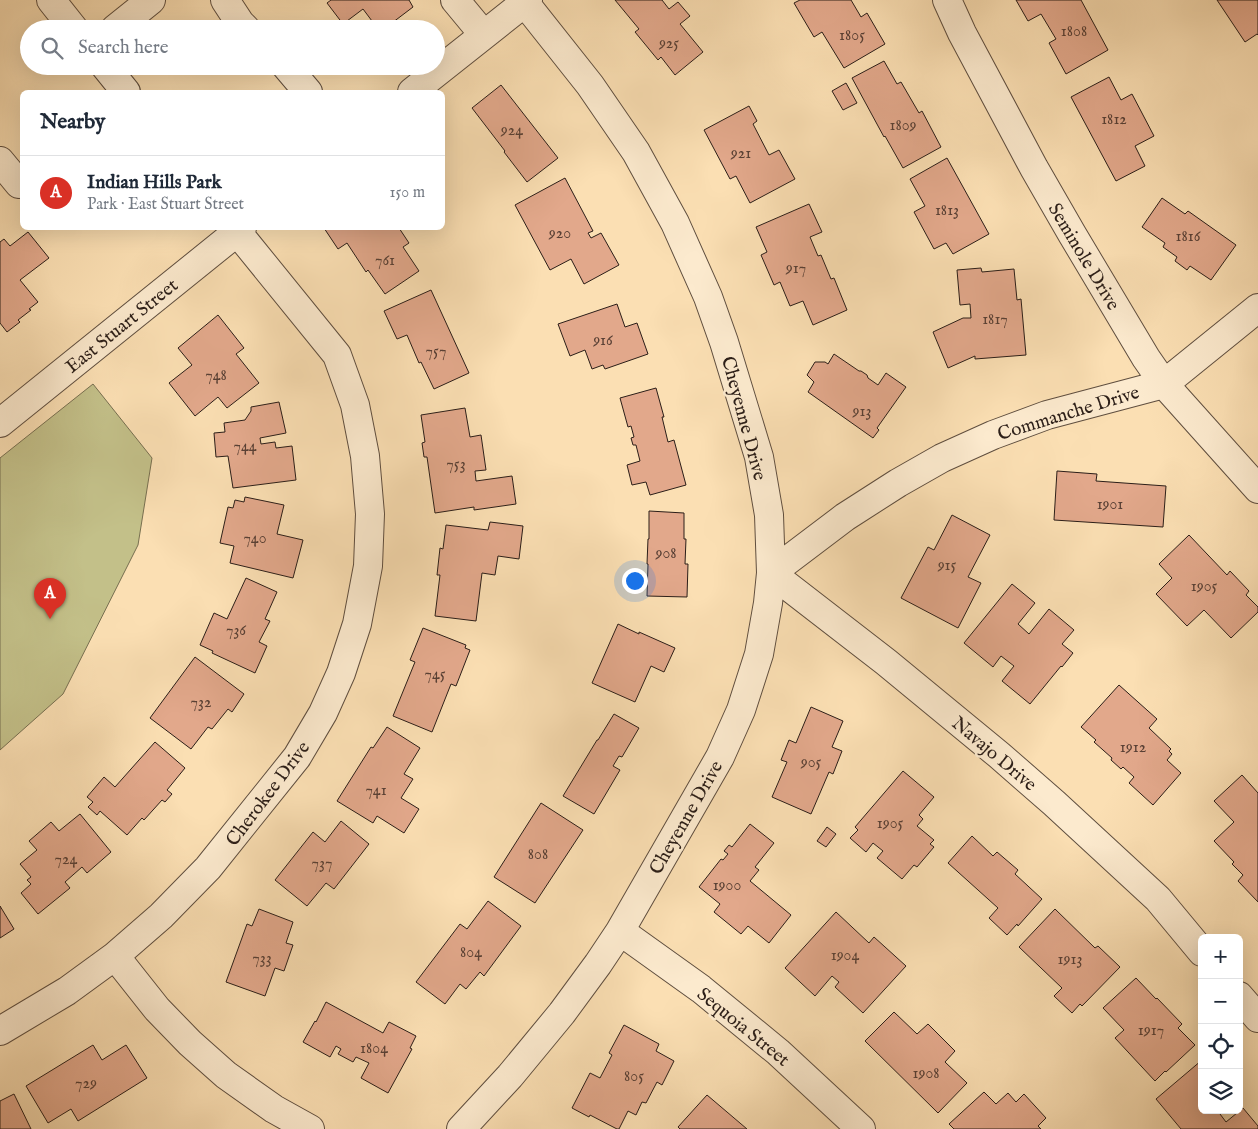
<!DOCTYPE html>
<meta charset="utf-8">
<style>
:root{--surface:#fff;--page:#f6f6f7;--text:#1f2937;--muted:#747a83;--line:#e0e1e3;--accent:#d93025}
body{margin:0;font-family:"IM FELL English",serif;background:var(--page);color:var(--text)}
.controls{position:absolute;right:15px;bottom:15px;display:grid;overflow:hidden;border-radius:8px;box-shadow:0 5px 20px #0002}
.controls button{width:45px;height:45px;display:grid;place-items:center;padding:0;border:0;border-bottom:1px solid var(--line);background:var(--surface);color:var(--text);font:25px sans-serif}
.you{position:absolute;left:634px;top:580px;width:18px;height:18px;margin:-12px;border:4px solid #fff;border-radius:50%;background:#1a73e8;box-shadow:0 0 0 8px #1a73e833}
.badge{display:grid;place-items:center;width:32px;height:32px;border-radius:50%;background:var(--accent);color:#fff;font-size:16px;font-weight:700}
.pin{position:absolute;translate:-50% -41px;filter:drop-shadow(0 1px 2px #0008)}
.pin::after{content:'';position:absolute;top:26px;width:18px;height:15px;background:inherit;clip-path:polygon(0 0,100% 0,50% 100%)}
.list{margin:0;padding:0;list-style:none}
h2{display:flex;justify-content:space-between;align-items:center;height:65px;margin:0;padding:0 20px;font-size:21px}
h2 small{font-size:16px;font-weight:400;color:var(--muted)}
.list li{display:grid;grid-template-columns:32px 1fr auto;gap:15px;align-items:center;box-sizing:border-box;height:75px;padding:0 20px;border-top:1px solid var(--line)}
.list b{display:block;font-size:19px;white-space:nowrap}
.list p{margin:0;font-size:16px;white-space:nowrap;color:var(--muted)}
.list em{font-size:16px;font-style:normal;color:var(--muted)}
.icon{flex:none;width:28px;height:28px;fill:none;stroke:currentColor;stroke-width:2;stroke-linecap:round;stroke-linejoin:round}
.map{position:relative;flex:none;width:1258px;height:1129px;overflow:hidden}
.search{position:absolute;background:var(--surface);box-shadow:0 5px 20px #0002;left:20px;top:20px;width:425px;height:55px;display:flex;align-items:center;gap:12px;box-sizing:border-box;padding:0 18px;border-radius:28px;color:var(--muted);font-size:19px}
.panel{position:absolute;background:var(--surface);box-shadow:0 5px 20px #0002;left:20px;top:90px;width:425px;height:140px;border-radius:8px}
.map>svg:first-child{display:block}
.green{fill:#c3c089;stroke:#776f50}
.building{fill:#e2a88b;stroke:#2b1e18}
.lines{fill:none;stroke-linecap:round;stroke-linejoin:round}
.minor-casing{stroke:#5f4e3f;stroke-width:30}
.minor{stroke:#fceace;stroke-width:28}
.labels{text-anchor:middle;stroke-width:5;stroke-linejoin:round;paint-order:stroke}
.number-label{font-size:16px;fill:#594035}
.street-label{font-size:19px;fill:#2b1e18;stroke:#fceace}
</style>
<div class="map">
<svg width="1258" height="1129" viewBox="0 0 1258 1129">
<rect width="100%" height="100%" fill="#fbdfb3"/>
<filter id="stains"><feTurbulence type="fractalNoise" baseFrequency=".004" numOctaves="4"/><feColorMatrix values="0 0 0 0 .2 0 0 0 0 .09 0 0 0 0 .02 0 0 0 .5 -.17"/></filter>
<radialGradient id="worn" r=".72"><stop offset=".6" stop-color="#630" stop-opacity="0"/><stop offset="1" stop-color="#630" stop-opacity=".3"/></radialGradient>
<path class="green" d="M93,384L152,458L138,545L63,694L0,750V458Z"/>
<path class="building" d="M331,0H409L413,7L384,29H378L363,9L343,24L327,3Z
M615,0H662L669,9L678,2L690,16L680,24L703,52L675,75L661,57L658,60L635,32L639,29Z
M800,0H851L861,17L867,13L885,44L844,68L822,32L814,37L794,3Z
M1016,0H1081L1108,50L1066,74L1049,43L1056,39L1041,14L1028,21Z
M1217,0H1258V35L1257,34L1245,42Z
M884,61L897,84L901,82L919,113L922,111L941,147L903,168L885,136L884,137L852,78Z
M1109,77L1121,100L1132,94L1154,136L1135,146L1145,166L1116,181L1071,97Z
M846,83L857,103L843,110L832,91Z
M501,85L558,158L527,182L504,152L505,151L472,108Z
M749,106L757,121L753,124L769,155L779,150L795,179L750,203L736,176L730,179L704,130Z
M947,158L989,234L953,254L946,243L934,249L914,212L925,206L910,179Z
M565,178L593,231L588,233L591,238L601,233L619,265L584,284L571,259L550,270L515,205Z
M1162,198L1185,214L1188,211L1236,245L1211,280L1190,266L1187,270L1175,261L1177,257L1163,247L1165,243L1142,227Z
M809,204L822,232L810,237L818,256L821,255L831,279L834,278L847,310L813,325L803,301L790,306L780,282L774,285L761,255L767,252L756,227Z
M324,228H399L409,243L403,247L419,271L385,294L368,270L366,272L347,243L338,249Z
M28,232L49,258L20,280L38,302L29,309L31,310L18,320L20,322L7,332L0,323V242L4,239L10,246Z
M981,268L982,272L1014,269L1017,300L1021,299L1026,355L975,359V356L948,368L933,332L963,318H971L970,304L960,305L957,270Z
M431,290L469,373L434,389L421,362L419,363L407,335L397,339L384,311Z
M617,304L625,327L637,323L648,354L605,369L603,365L592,369L585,350L570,356L558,324Z
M218,315L244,348L236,354L259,383L227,408L218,397L195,416L169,383L192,365L178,348Z
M834,354L859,371H861L867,375L868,378L878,385L886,373L906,387L877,428L879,430L873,438L808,392L814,382L807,375L815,362H825L828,364Z
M656,388L664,417H662L668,442L674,440L686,485L650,495L646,482L632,485L627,465L640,461L636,445H633L631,438L634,437L631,426L628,427L620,398Z
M279,402L286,433L260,438L261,444L275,442L276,448L292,446L296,480L233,488L228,456L216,457L214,433L225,432L224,423L245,420L251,411V407Z
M465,408L470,437L481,435L486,470L475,471L476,481L512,476L516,504L474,510V507L435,513L427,457H424L422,443L425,442L421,415Z
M1057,471L1097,474L1096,481L1166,486L1163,527L1054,520Z
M245,497L284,505L277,534L303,540L293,578L230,563L234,546L220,543L228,507L233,508L235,500L244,502Z
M649,511L684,513V539H686L685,564H688L687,597L647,596L648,564H647L648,539H649Z
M952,515L990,535L968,577L981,583L958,628L901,598L928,547L934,550Z
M490,522L523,526L519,559L498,556L495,575L482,573L476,621L435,616L440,575H437L440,548L443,549L446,525L488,530Z
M1189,535L1227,575L1230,571L1249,591L1246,595L1258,607V612L1231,638L1204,610L1187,626L1156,594L1172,578L1159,564Z
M246,578L277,592L265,619L270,621L259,642L267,646L255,673L212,653L213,651L200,645L214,613L227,619Z
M1012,584L1035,603L1018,624L1029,634L1049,609L1074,630L1062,644L1073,653L1062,667L1061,666L1030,704L1002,681L1014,666L1001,656L993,667L964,643Z
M618,624L639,634V632L675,648L664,672L651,666L635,702L592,683Z
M423,628L466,645L465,648L470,650L456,686L451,684L432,732L393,716L415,662L410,660Z
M195,657L244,694L232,712L228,709L212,729L208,727L191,749L150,718Z
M1119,685L1157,719L1149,728L1171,749L1169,751L1172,754L1167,760L1181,773L1153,805L1129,783L1134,777L1123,767L1121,769L1111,760L1112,758L1094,742L1096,740L1081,727Z
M811,707L843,721L832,747L842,751L833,774L829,772L811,814L772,797L787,762L781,760L789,740L796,743Z
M614,714L639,728L622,757L619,756L613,766L620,770L594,814L563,796L597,740H598Z
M387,727L420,748L404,774L413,779L401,798L419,809L404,833L377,816L373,823L337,801L371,747L373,748Z
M155,742L185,768L167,790L172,794L165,802L162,800L144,820L142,818L127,835L100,811L97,815L88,807L93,802L87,797L104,777L115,787Z
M903,771L934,797L919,815L923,819L917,826L934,840L930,844L934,847L917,867L914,865L902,879L877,858L883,851L873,843L866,852L850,838L858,830L855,827Z
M1242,775L1258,793V902L1238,881L1243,875L1232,864L1234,862L1214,841L1234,822L1214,801Z
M541,803L583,830L535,903L494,877Z
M80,814L111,852L87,873L82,867L65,882L70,888L38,914L21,893L31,884L27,880L31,877L20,864L37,850L29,841L51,822L59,831Z
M341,821L369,844L334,889L326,883L307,906L275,880L313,832L325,842Z
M750,824L774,843L755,867L759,870L750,881L791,915L769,943L748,926L741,934L714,912L720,904L699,887L721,859L723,860L728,854L724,851L729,845L732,847Z
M827,827L836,834L826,847L817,841Z
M972,836L993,856L997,852L1018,870L1015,874L1042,899L1018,926L1017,924L1007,935L989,918L998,908L948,863Z
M488,901L521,926L484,976L480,972L466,989L460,984L445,1004L416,982L460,924L467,929Z
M0,906L14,929L0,938Z
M259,909L293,922L286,943L293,945L284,971L275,968L265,996L226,982L247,924L252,926Z
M1055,909L1095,948L1098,946L1120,967L1082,1006L1080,1004L1072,1013L1054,996L1062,988L1019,947Z
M836,912L869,943L874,937L906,966L863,1013L835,987L839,982L832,976L815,996L785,968Z
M1136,978L1156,999L1157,998L1182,1024L1178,1028L1195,1045L1166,1072L1165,1071L1155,1081L1115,1038L1124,1030L1103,1008Z
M326,1002L383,1033L389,1022L416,1036L410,1048L412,1049L388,1093L361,1078L369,1063L356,1057L353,1062L338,1054L341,1049L336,1046L330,1057L303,1042L315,1021L316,1022Z
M894,1012L917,1034L928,1024L955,1051L945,1062L967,1083L938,1113L865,1041Z
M624,1025L659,1044L656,1051L674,1061L662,1085L657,1082L646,1103L642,1102L636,1115L628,1111L619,1129H617L590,1115L589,1117L572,1108L590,1073L600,1078L612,1055L609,1053Z
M93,1045L102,1060L126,1045L147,1078L78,1121L71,1109L48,1123L26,1086Z
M1202,1060V1110H1217L1226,1122L1243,1108L1258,1126V1129H1181L1156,1099Z
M984,1092L996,1104L1008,1093L1016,1102L1024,1094L1046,1118L1038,1126L1041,1129H954L949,1124Z
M14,1094L31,1129H0V1101Z
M707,1095L747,1129H680L678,1127Z"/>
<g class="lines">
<g class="minor-casing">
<path id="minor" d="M51,0L74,29
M225,0L240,23L246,29
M455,0L484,35
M947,0L962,33L1034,168L1072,234L1146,358L1164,384L1258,489
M115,29L151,0
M105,66L126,92
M286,66L308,92
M412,92L528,0
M0,161L19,184L22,182
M0,423L242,228
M620,931L701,989L778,1052L861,1129
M1202,952L1158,899L1054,803L999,755L886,662L771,573L845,517L898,483L942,458L993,435L1047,415L1164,384L1258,308
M115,956L157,1009L190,1043L226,1075L274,1109L310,1129
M1239,996L1258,1018
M0,1031L67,991L115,956L161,916L208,868L297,757L323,713L341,673L357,624L368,566L370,514L365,456L355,405L337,355L234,228
M461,1129L510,1076L562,1013L598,964L620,931L720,757L741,710L759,654L768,603L771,573L769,515L759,457L724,342L708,297L675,223L636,152L590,85L525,3"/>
</g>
<use href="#minor" class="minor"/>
</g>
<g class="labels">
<g class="number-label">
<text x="1074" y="36">1808</text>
<text x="852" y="40">1805</text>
<text x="669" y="48">925</text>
<text x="1114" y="124">1812</text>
<text x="903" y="130">1809</text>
<text x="512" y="135">924</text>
<text x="741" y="158">921</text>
<text x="947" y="215">1813</text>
<text x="560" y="238">920</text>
<text x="1188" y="241">1816</text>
<text x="385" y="265">761</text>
<text x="796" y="273">917</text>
<text x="995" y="324">1817</text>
<text x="603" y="345">916</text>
<text x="436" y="356">757</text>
<text x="216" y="380">748</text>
<text x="862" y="416">913</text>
<text x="245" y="451">744</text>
<text x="456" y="469">753</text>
<text x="1110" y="509">1901</text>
<text x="255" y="543">740</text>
<text x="666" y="558">908</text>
<text x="947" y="570">915</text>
<text x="1204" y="591">1905</text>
<text x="236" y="635">736</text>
<text x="435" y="679">745</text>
<text x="201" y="707">732</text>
<text x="1133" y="752">1912</text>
<text x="811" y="767">905</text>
<text x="376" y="795">741</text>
<text x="890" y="828">1905</text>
<text x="538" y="859">808</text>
<text x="66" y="864">724</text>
<text x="322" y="868">737</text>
<text x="727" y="890">1900</text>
<text x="471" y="957">804</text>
<text x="845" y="960">1904</text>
<text x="262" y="963">733</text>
<text x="1070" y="964">1913</text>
<text x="1151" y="1035">1917</text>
<text x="374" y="1053">1804</text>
<text x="926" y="1078">1908</text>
<text x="634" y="1081">805</text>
<text x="86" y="1088">729</text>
</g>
<g class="street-label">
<text transform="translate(1085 256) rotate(59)" y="7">Seminole Drive</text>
<text transform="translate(121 325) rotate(-39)" y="7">East Stuart Street</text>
<text transform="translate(1068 412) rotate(-17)" y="7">Commanche Drive</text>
<text transform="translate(745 418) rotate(75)" y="7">Cheyenne Drive</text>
<text transform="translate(995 753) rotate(40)" y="7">Navajo Drive</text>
<text transform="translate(267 793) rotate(-53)" y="7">Cherokee Drive</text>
<text transform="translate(685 817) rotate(-60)" y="7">Cheyenne Drive</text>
<text transform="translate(744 1026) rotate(39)" y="7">Sequoia Street</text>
</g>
</g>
<rect width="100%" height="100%" filter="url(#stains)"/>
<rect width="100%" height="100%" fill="url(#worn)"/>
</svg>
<div class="controls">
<button>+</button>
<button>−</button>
<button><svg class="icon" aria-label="locate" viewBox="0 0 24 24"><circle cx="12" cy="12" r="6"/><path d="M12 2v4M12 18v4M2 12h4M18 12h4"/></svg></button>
<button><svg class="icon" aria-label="layers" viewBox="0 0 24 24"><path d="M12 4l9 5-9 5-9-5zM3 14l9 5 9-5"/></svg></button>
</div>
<div class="you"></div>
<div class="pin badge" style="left:50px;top:619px">A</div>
<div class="search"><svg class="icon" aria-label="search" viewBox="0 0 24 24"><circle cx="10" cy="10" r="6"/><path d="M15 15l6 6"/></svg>Search here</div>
<section class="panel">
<h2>Nearby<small></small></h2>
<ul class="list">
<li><span class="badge">A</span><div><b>Indian Hills Park</b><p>Park · East Stuart Street</p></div><em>150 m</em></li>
</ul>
</section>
</div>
